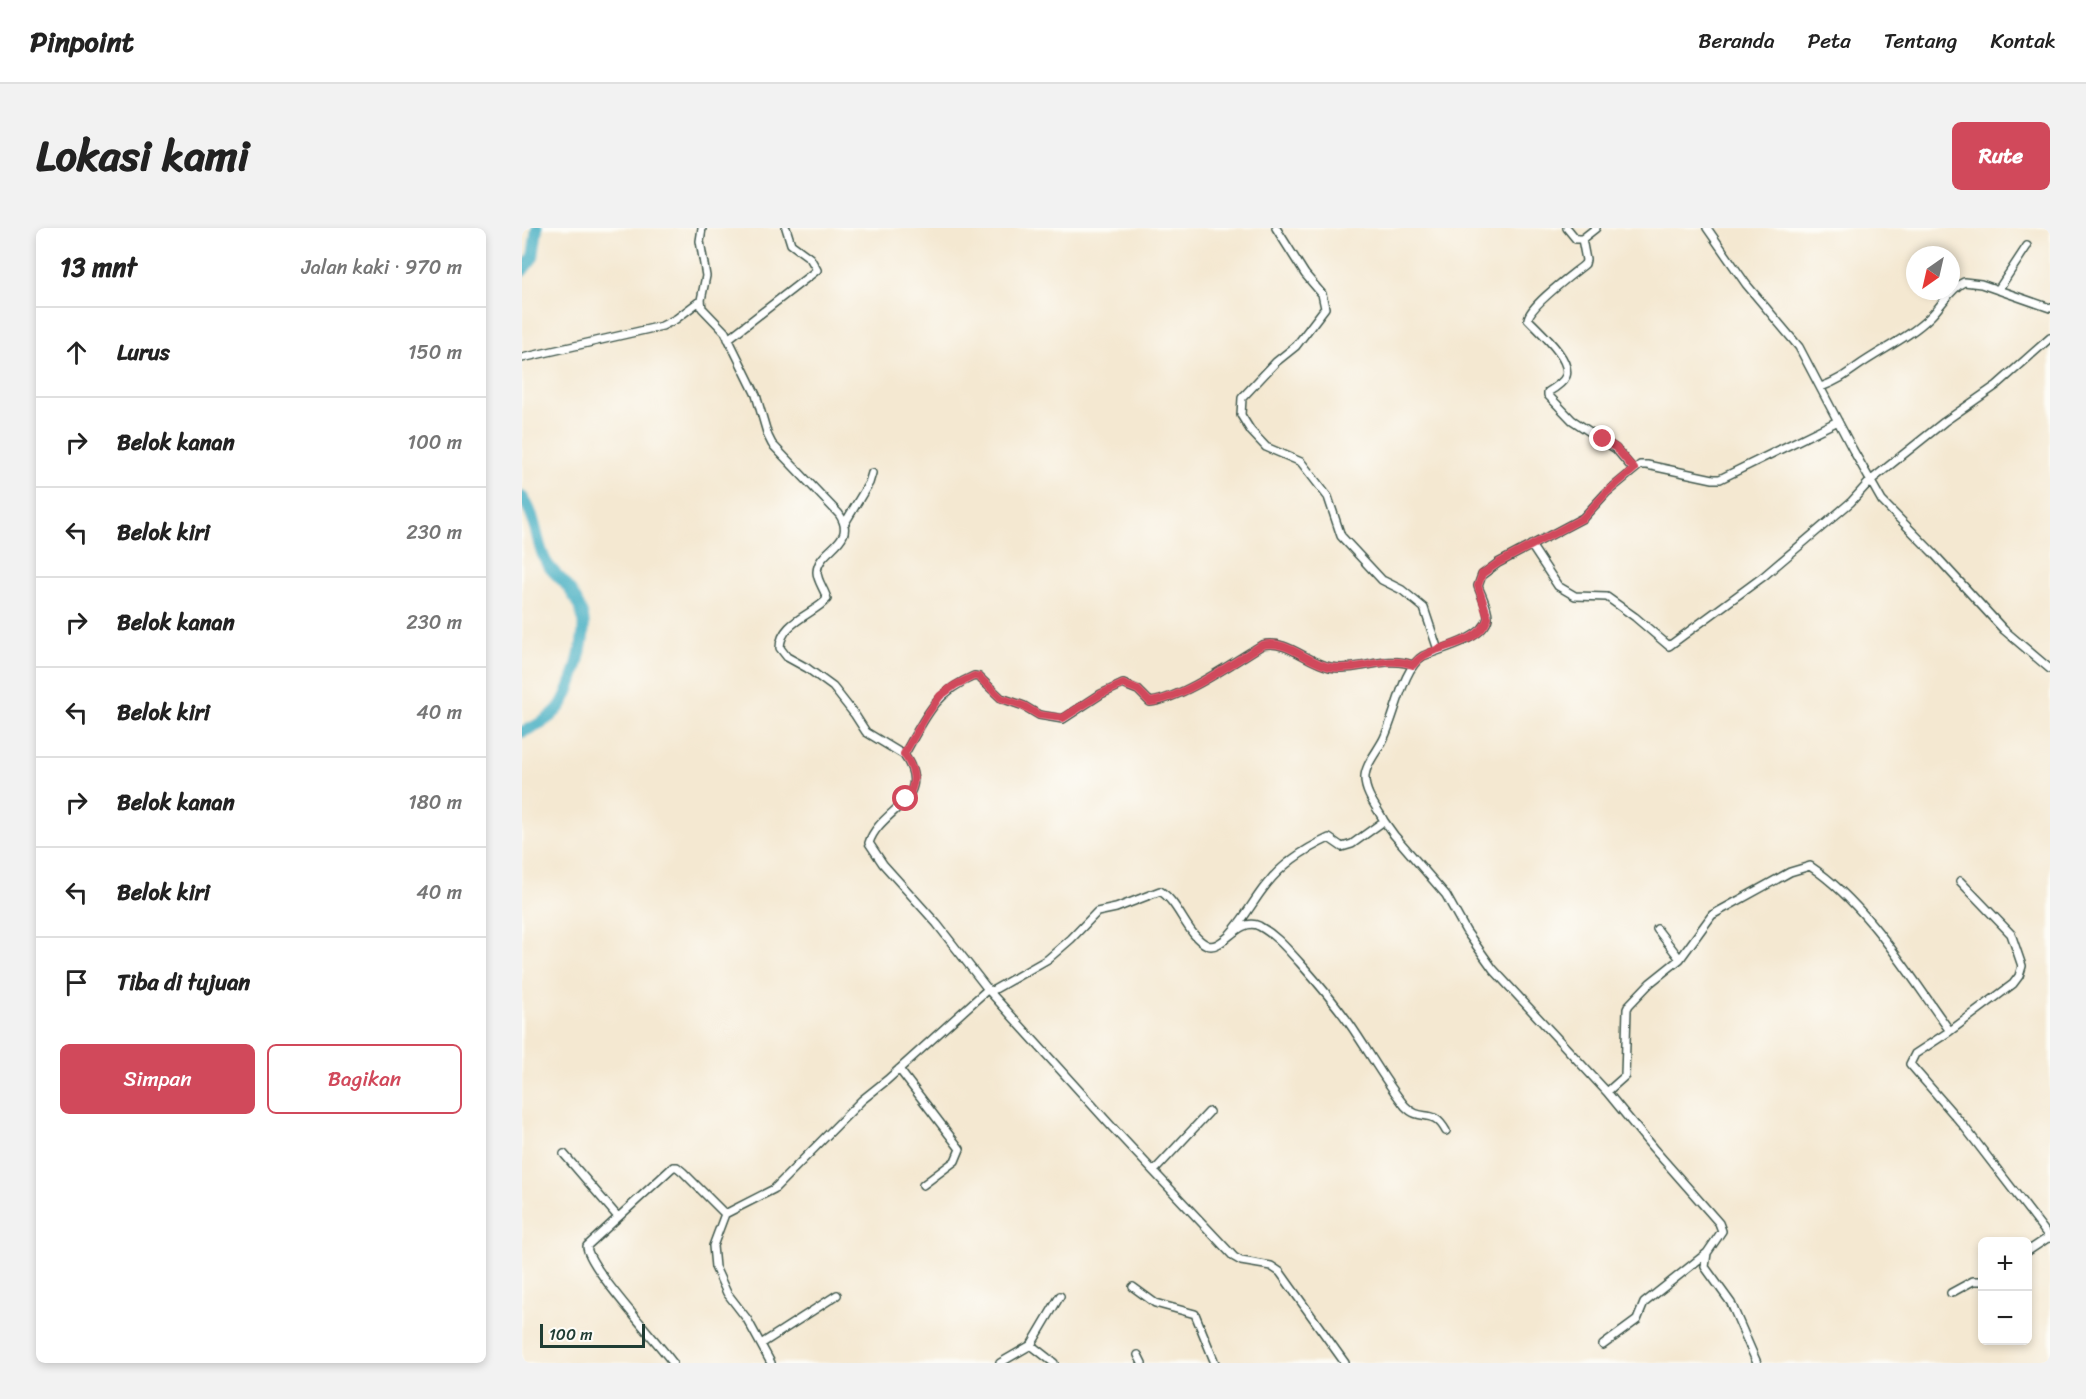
<!DOCTYPE html>
<html lang="id">
<meta charset="utf-8">
<style>
:root{--surface:#fff;--page:#f2f2f2;--text:#222;--muted:#767676;--line:#e0e0e0;--accent:#d1495b}
body{margin:0;font-family:Sriracha,sans-serif;background:var(--page);color:var(--text)}
.controls{position:absolute;right:18px;bottom:18px;display:grid;overflow:hidden;border-radius:9px;box-shadow:0 3px 9px #0003}
.controls button{width:54px;height:54px;display:grid;place-items:center;padding:0;border:0;border-bottom:2px solid var(--line);background:var(--surface);color:var(--text);font:30px sans-serif}
.compass{position:absolute;left:1384px;top:18px;width:54px;height:54px;border-radius:50%;background:var(--surface);box-shadow:0 3px 9px #0003;rotate:214deg}
.scale{position:absolute;left:18px;bottom:15px;width:105px;box-sizing:border-box;padding-left:6px;border:3px solid #1f3d34;border-top:0;font-size:16px;line-height:21px;white-space:nowrap;color:#1f3d34;-webkit-text-stroke:4px #fdfcf7;paint-order:stroke}
.stop{position:absolute;width:18px;height:18px;margin:-14px;border:4px solid #d1495b;border-radius:50%;background:#fff}
.stop.end{background:#d1495b;border-color:#fff;box-shadow:0 2px 6px #0008}
.list{margin:0;padding:0;list-style:none}
h2{display:flex;justify-content:space-between;align-items:center;height:78px;margin:0;padding:0 24px;font-size:26px}
h2 small{font-size:20px;font-weight:400;color:var(--muted)}
.list li{display:grid;grid-template-columns:39px 1fr auto;gap:18px;align-items:center;box-sizing:border-box;height:90px;padding:0 24px;border-top:2px solid var(--line)}
.list b{display:block;font-size:22px;white-space:nowrap}
.list em{font-size:20px;font-style:normal;color:var(--muted)}
.actions{display:flex;gap:12px;padding:18px 24px}
.actions a{flex:1;padding:14px 0;border:2px solid var(--accent);border-radius:9px;text-align:center;font-size:21px;color:var(--accent)}
.actions .main{background:var(--accent);color:#fff}
.icon{flex:none;width:33px;height:33px;fill:none;stroke:currentColor;stroke-width:2;stroke-linecap:round;stroke-linejoin:round}
.map{position:relative;flex:none;width:1528px;height:1135px;overflow:hidden;border-radius:9px}
header{display:flex;align-items:center;gap:36px;box-sizing:border-box;height:84px;padding:0 30px;background:var(--surface);border-bottom:2px solid var(--line)}
header strong{font-size:28px}
nav{display:flex;gap:33px;margin-inline-start:auto;font-size:21px}
.intro{display:flex;align-items:center;justify-content:space-between;box-sizing:border-box;height:144px;padding:0 36px}
h1{margin:0;font-size:42px}
.button{padding:15px 27px;border-radius:9px;background:var(--accent);color:#fff;font-size:21px;font-weight:700}
main{display:flex;gap:36px;padding:0 36px}
aside{flex:1;background:var(--surface);border-radius:9px;box-shadow:0 3px 9px #0003}
.map>svg:first-child{display:block}
.lines{fill:none;stroke-linecap:round;stroke-linejoin:round}
.river{stroke:#42adc1;stroke-width:12}
.minor-casing{stroke:#3f574c;stroke-width:10}
.minor{stroke:#fff;stroke-width:7}
.route{stroke:#d1495b;stroke-width:8}
</style>
<header>
<strong>Pinpoint</strong>
<nav><a>Beranda</a><a>Peta</a><a>Tentang</a><a>Kontak</a></nav>
</header>
<div class="intro"><h1>Lokasi kami</h1><a class="button">Rute</a></div>
<main>
<aside>
<h2>13 mnt<small>Jalan kaki · 970 m</small></h2>
<ul class="list">
<li><svg class="icon" aria-label="ahead" viewBox="0 0 24 24"><path d="M12 20V5M6 11l6-6 6 6"/></svg><div><b>Lurus</b></div><em>150 m</em></li>
<li><svg class="icon" aria-label="right" viewBox="0 0 24 24"><path d="M7 20v-9h11M14 6l5 5-5 5"/></svg><div><b>Belok kanan</b></div><em>100 m</em></li>
<li><svg class="icon" aria-label="left" viewBox="0 0 24 24"><path d="M17 20v-9H6M10 6l-5 5 5 5"/></svg><div><b>Belok kiri</b></div><em>230 m</em></li>
<li><svg class="icon" aria-label="right" viewBox="0 0 24 24"><path d="M7 20v-9h11M14 6l5 5-5 5"/></svg><div><b>Belok kanan</b></div><em>230 m</em></li>
<li><svg class="icon" aria-label="left" viewBox="0 0 24 24"><path d="M17 20v-9H6M10 6l-5 5 5 5"/></svg><div><b>Belok kiri</b></div><em>40 m</em></li>
<li><svg class="icon" aria-label="right" viewBox="0 0 24 24"><path d="M7 20v-9h11M14 6l5 5-5 5"/></svg><div><b>Belok kanan</b></div><em>180 m</em></li>
<li><svg class="icon" aria-label="left" viewBox="0 0 24 24"><path d="M17 20v-9H6M10 6l-5 5 5 5"/></svg><div><b>Belok kiri</b></div><em>40 m</em></li>
<li><svg class="icon" aria-label="arrive" viewBox="0 0 24 24"><path d="M6 21V4h12l-3 4 3 4H6"/></svg><div><b>Tiba di tujuan</b></div></li>
</ul>
<div class="actions"><a class="main">Simpan</a><a>Bagikan</a></div>
</aside>
<div class="map">
<svg width="1528" height="1135" viewBox="0 0 1528 1135">
<rect width="100%" height="100%" fill="#fdfcf7"/>
<filter id="ink" filterUnits="userSpaceOnUse"><feTurbulence type="fractalNoise" baseFrequency=".0167" numOctaves="2"/><feDisplacementMap in="SourceGraphic" scale="12" xChannelSelector="R" yChannelSelector="G"/><feConvolveMatrix kernelMatrix="1 2 1 2 8 2 1 2 1" color-interpolation-filters="sRGB"/></filter>
<filter id="wash" filterUnits="userSpaceOnUse"><feTurbulence type="fractalNoise" baseFrequency=".008" numOctaves="4" result="noise"/><feDisplacementMap in="SourceGraphic" scale="24" xChannelSelector="R" yChannelSelector="G"/><feGaussianBlur stdDeviation="1.35" result="paint"/><feColorMatrix in="noise" values="0 0 0 0 0 0 0 0 0 0 0 0 0 0 0 0 0 1.4 0 .05"/><feComposite in="paint" operator="in"/></filter>
<g filter="url(#wash)">
<rect width="100%" height="100%" fill="#f4e8d1"/>
<g class="lines">
<path class="river" d="M0,43L11,29L15,0
M0,269C15,288 13,313 24,334C29,343 39,350 45,358C51,366 57,377 60,386C67,405 49,468 35,482C26,492 13,499 0,504"/>
</g>
</g>
<g filter="url(#ink)">
<g class="lines">
<g class="minor-casing">
<path id="minor" d="M180,0L178,13L184,48L179,72L180,80L203,104L234,167L246,208L250,216L317,286C337,315 296,320 295,344C295,353 303,362 305,371C291,387 258,394 258,420L265,429L285,440L311,459L333,487L344,504L382,527
M754,0L783,46L800,66L803,80L774,118L754,134L720,170L719,187L729,203L744,219L779,234L806,269L819,308L860,352L880,362L902,380L916,422
M1045,0L1054,11H1060
M1074,0L1060,11L1064,32L1063,36C1051,46 1008,77 1006,91C1017,103 1050,131 1044,148C1041,155 1033,160 1026,164V167L1050,192L1094,221L1111,241
M1185,0L1224,56L1277,119L1331,222L1360,273L1413,327L1482,402L1528,441
M1476,62L1505,18
M206,111L295,42L288,30L269,16L264,0
M0,130L140,98L154,91L179,72
M1299,159C1315,153 1322,148 1336,138C1360,121 1388,109 1409,88C1420,77 1429,60 1442,54L1459,56L1528,80
M323,295L347,255L350,245
M1009,317L1036,358L1053,368L1085,369L1113,389L1147,418L1242,348L1329,274L1348,253L1422,194L1475,157L1528,110
M862,593C856,581 843,566 843,551C842,539 854,525 860,514C873,491 880,440 901,428C918,421 962,411 966,390C967,381 959,367 956,358L960,347L976,335L1061,290L1084,265L1118,237H1125L1191,251H1198L1316,193
M1438,653L1489,706L1500,738L1497,748L1491,756L1428,803L1393,826L1388,836L1441,897L1528,1010
M1135,701L1158,731
M708,706C723,690 731,673 744,657C761,635 783,621 807,610L820,619L830,616L862,593L872,607L924,667L944,703L971,741L1085,864L1131,920L1197,995L1200,1003L1185,1025L1183,1039L1209,1075L1235,1135
M468,764L526,731L549,711L575,684L594,680L638,663C657,674 665,708 685,717C700,724 717,688 737,698C754,707 766,722 778,735C795,754 812,774 827,795C846,822 862,852 883,878C900,896 910,878 924,903
M377,841L438,921L433,933L401,957
M1085,864L1103,848L1105,781L1107,777L1128,755L1158,731L1190,687L1268,644L1288,638C1345,676 1388,748 1428,803
M42,926L96,989
M632,943L687,884
M1506,1023L1527,1009
M611,1059L633,1075L673,1086L693,1135
M1429,1065L1451,1053H1460
M239,1116L315,1067
M509,1117L532,1135
M1081,1117L1115,1092L1122,1075L1185,1025
M616,1127L620,1135
M151,1135C136,1114 65,1038 65,1018L151,939H155L161,944L203,986
M249,1135L225,1091L205,1065L193,1039L191,1018L203,986L252,961L340,872L365,852L466,761
M478,1135L509,1117L538,1068
M823,1135L758,1044L749,1038L719,1033L712,1029L590,899L468,764L415,696L361,636L347,615C358,580 414,572 382,527C403,490 412,465 452,448L457,449L479,470L502,478L517,487L541,491L579,466L601,456L616,462L628,474C659,471 712,434 740,417C765,411 784,434 808,439C836,444 864,427 890,437"/>
</g>
<use href="#minor" class="minor"/>
</g>
</g>
<g class="lines" filter="url(#ink)">
<path class="route" d="M384,571C396,555 393,542 382,526L404,488L418,468L433,457L452,448L457,449L479,470L502,478L517,487L541,490L579,466L601,456L616,462L628,474C659,471 712,434 740,417C765,411 784,434 808,439C836,444 864,427 891,437C909,413 955,422 966,390L956,358L960,346L976,335L1061,290L1084,265L1112,241L1094,220L1081,211"/>
</g>
</svg>
<div class="controls">
<button>+</button>
<button>−</button>
</div>
<svg class="compass" viewBox="-18 -18 36 36"><path d="M0-13l5 13h-10z" fill="#e53935"/><path d="M0 13l5-13h-10z" fill="#767676"/></svg>
<div class="scale">100 m</div>
<div class="stop" style="left:384px;top:571px"></div>
<div class="stop end" style="left:1081px;top:211px"></div>
</div>
</main>
